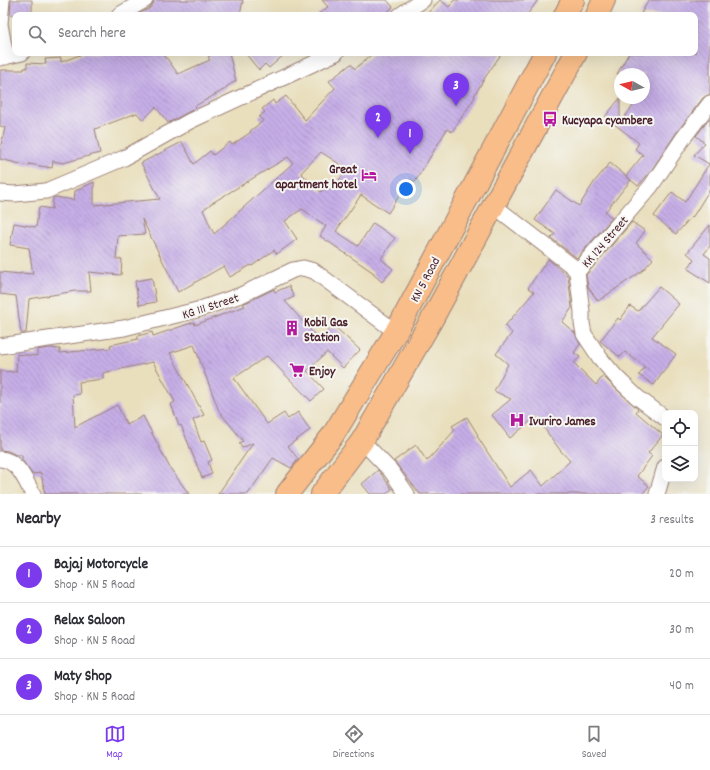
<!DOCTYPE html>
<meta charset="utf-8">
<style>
:root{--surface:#fff;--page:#f2f2f3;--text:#2b2b33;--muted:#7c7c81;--line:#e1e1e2;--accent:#7c3aed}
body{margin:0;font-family:Dekko,sans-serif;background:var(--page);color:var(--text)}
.controls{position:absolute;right:12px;bottom:12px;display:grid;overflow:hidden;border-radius:8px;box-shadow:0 4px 16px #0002}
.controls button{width:36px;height:36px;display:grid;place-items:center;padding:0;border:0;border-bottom:1px solid var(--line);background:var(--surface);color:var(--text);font:20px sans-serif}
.compass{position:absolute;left:614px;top:68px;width:36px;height:36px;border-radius:50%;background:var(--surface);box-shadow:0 4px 16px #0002;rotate:278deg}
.you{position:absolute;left:406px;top:189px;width:14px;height:14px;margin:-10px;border:3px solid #fff;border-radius:50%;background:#1a73e8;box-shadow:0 0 0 6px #1a73e833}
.badge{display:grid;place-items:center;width:26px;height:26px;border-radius:50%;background:var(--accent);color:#fff;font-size:13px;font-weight:700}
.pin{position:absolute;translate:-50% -33px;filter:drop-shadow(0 1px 2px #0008)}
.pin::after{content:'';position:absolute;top:21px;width:14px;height:12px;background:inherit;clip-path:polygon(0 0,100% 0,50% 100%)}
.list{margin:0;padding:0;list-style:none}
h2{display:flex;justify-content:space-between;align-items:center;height:52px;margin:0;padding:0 16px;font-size:17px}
h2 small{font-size:13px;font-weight:400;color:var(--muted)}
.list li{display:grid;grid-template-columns:26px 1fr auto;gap:12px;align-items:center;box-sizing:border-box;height:56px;padding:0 16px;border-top:1px solid var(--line)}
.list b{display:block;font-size:15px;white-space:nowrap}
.list p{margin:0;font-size:13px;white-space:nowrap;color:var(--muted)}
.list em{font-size:13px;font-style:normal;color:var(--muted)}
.icon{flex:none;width:22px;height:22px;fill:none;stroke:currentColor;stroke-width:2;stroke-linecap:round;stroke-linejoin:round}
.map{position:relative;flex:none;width:710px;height:494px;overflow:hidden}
.search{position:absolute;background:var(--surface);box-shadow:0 4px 16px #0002;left:12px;right:12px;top:12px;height:44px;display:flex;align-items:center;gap:10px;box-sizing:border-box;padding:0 14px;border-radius:8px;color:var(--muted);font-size:15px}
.sheet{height:220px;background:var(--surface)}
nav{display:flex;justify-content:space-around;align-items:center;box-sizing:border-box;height:56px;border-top:1px solid var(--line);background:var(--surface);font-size:11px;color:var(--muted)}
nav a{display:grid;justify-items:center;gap:2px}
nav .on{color:var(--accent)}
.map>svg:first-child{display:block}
.building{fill:url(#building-back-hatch);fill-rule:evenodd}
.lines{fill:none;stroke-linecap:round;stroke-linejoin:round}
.minor-casing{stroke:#9a7f74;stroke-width:17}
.trunk-casing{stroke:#9a7f74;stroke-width:24}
.minor{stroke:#fff;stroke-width:15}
.trunk{stroke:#f8bd89;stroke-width:22}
.labels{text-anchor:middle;stroke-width:4;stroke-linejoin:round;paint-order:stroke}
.poi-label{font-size:13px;font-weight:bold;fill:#4a1f2b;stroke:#f6f6f2;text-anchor:start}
.street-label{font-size:13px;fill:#4a1f2b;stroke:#f6f6f2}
</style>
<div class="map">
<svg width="710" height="494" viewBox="0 0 710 494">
<defs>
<pattern id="building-back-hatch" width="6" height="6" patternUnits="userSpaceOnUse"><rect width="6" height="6" fill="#c6aee7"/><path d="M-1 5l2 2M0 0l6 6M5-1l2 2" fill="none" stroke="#a38dbb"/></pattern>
</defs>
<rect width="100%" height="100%" fill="#f6f6f2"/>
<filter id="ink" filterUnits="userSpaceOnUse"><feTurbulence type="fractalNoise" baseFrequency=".025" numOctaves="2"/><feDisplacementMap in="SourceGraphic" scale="8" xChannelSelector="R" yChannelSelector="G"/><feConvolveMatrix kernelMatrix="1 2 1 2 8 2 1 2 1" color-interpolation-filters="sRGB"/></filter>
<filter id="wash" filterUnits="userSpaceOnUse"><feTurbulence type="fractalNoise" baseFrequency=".012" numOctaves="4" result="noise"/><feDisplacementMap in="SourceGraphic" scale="16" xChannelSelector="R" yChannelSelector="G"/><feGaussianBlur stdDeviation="0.9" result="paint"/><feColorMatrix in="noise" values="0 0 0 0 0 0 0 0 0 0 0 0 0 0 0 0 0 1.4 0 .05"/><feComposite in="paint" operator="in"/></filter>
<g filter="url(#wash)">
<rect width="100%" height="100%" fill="#e9dfbd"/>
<g id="blocks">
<path class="building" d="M11,0H32V15H10Z
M154,0H243L240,15H137L150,8L153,4Z
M322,0H387L393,7L384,15H317L328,7Z
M440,0L449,7L454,0H538L527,15H426Z
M649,0H710V94L703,98L677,132L651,171L638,186L626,176L643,155L635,149L639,143L605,117L620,98V123L639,98H644V74H617L629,53H695V15H640Z
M85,53H163L178,74L210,60L208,57L215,53H229L236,81L226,87L227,88L195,106L196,107L194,109L168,123L156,107L143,120L137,113L95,129L100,153L63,163L53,161L52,168L29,164V166L0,159V149L5,128L0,126V70H24V68H27V63L46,64L45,59L61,58V62Z
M245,53H286L269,68L265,64L259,70Z
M373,53H502L486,76L474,96L475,97L452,132L447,129L415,182L410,179L388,213L361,195L336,231L358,246L373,223L395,238L381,259L393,269L382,282L373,274L374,273L320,236L326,226L302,209L285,221L297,239L277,254L274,250L252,266L251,265L230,277L224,266L178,292L142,219L145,234L118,236L116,259H122L121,275L89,272L91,291H75L29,299L26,333H21L16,296L0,294V272L21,274V273L33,274L29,248L10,245L14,223L36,227L39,207L52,209L53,198L55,197L74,200L75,191L94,182V205L160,199L141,163L182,142L194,164L210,151L213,155L230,142L232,145L251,132L250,131L263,121L259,117L265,112L262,109L273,100L275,104L286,96L305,120L335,88L329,81L351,64L355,69ZM321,152L347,169L333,189L332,188L331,190L326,187L321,192L301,173ZM288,157L293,163L214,234L203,210L212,203Z
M710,118V189L692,218L691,217L676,234L654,216L672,192L685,202L709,164L694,155L705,143L696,136Z
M610,163L631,180L605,212L612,218L577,258L551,238L555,234L535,220L556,190L579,206L595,181Z
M632,222L645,231L636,243L653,259L642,271L598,301L588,287L586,275Z
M710,225V246L704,254L710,258V283L688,269L694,259L687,253Z
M548,259L568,276L572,308L562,322L575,333L580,344L574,353L580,357L574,363L596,385L603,376L611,384L638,409L636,412L663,435L648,453L652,456L637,476L649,486L642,494H420L394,461L416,445L427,461L455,430L452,426L467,417L478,435L477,436L510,487L531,470L543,486L570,461L560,450L536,417L510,438L492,415L511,399L494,391L508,364L496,354L512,333L505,326L534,292L528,288Z
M152,278L156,302L139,305L135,281Z
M289,286L294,297L285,301L319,340L333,325L360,350L343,368L327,352L307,371L324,389L311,401L267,356L234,378L267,424L284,413L288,419L298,412L310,430L288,446L298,459L291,468L273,458L248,494H218L253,443L242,448L239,443L243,441L219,411L194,345L170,353L204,415L193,420L201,442L204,441L212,460L208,462L212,474L202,478L181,425L179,426L171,404L175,402L153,362L103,373V379L79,382L80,394L73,395L75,427L117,405L127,425L143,416L170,468L189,494H45L41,473L32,474L22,460V455H16L8,451L0,450V371L16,372L17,354L37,356V350L48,348L60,349V353L111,348L110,345L138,339V336L152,332L153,336L194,322L195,325L245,306L243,304L274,289L275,292Z
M659,287L679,304L652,337L676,354L654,385L639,375L645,367L625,352L620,357L600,341L618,318L620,320L630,306L638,311Z
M378,470L392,489L386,494H370L362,484Z"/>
</g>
</g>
<g filter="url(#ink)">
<use href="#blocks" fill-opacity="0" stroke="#9a7f74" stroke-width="1"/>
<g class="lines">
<g class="minor-casing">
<path id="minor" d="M2,0L0,24L6,57
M119,15L145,0
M400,15L423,0
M0,58L22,53
M0,193L15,194L46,191L124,158L190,121L336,53
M493,205L572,266L577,272
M0,346L124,328L197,310L241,295L293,270L303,268L314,271L396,332
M665,418L637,397L617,378L600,358L584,334L582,323V312L577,272L651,186L684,137L710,103
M362,441L391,471L407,494
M0,459C18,460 25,480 33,494
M657,494L665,467"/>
</g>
<g class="trunk-casing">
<path id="trunk" d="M565,15L573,0
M597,15L604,0
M287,494L333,435L396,332L545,53
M322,494L362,441L431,321L576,53"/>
</g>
<use href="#minor" class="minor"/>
<use href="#trunk" class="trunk"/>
</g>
</g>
<defs>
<g id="bus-bare" transform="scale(1.2)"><path d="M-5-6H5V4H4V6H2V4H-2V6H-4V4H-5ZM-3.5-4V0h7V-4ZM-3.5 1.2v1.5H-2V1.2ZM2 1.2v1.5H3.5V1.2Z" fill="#b5179e" stroke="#f6f6f2" stroke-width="2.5" paint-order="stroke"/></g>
<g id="hotel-bare" transform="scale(1.2)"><path d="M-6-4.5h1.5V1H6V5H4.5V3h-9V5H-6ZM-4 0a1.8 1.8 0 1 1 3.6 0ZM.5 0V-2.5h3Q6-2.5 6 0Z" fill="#b5179e" stroke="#f6f6f2" stroke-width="2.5" paint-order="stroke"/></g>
<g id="building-bare" transform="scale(1.2)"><path d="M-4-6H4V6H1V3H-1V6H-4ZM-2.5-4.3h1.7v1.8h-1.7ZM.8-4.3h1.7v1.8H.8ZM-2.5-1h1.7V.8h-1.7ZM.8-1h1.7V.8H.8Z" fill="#b5179e" stroke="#f6f6f2" stroke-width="2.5" paint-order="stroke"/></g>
<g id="supermarket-bare" transform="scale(1.2)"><path d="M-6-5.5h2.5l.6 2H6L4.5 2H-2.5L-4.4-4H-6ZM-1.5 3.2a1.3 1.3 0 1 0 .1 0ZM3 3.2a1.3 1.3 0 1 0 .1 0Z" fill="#b5179e" stroke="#f6f6f2" stroke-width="2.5" paint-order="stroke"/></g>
<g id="hospital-bare" transform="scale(1.2)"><path d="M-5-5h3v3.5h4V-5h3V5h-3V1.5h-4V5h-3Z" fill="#b5179e" stroke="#f6f6f2" stroke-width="2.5" paint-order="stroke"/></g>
</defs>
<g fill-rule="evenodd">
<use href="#bus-bare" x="550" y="119"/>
<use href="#hotel-bare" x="369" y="175"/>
<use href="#building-bare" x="292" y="328"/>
<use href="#supermarket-bare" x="297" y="370"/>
<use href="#hospital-bare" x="517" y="420"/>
</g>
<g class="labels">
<g class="poi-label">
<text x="562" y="124">Kucyapa cyambere</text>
<text x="357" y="173" text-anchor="end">Great<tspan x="357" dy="15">apartment hotel</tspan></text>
<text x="304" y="326">Kobil Gas<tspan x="304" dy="15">Station</tspan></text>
<text x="309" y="375">Enjoy</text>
<text x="529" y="425">Ivuriro James</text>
</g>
<g class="street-label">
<text transform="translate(604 241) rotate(-49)" y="5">KK 124 Street</text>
<text transform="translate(424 279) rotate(-62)" y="5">KN 5 Road</text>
<text transform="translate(210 305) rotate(-18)" y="5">KG 111 Street</text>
</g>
</g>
</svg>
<div class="controls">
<button><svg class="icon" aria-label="locate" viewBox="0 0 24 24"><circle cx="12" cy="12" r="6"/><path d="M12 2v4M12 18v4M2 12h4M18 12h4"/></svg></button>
<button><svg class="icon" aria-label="layers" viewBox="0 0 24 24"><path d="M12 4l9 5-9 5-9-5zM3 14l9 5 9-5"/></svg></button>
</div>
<svg class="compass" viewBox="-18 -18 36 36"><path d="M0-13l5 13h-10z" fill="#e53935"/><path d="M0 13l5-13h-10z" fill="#7c7c81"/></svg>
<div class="you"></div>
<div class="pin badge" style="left:410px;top:154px">1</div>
<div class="pin badge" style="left:378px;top:138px">2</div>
<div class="pin badge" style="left:456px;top:106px">3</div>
<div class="search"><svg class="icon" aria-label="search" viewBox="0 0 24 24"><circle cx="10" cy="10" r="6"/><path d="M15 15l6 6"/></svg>Search here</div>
</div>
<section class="sheet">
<h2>Nearby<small>3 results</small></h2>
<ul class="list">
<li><span class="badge">1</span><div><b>Bajaj Motorcycle</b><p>Shop · KN 5 Road</p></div><em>20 m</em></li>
<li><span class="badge">2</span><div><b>Relax Saloon</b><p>Shop · KN 5 Road</p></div><em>30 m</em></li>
<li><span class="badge">3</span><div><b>Maty Shop</b><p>Shop · KN 5 Road</p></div><em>40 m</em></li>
</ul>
</section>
<nav>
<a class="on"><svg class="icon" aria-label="map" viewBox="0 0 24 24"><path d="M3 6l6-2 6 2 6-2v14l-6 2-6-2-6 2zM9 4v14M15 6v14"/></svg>Map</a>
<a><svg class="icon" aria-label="directions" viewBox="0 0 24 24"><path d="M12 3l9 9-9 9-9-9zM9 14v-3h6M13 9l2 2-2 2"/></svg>Directions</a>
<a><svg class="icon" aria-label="saved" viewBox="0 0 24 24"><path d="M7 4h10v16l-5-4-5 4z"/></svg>Saved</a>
</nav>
